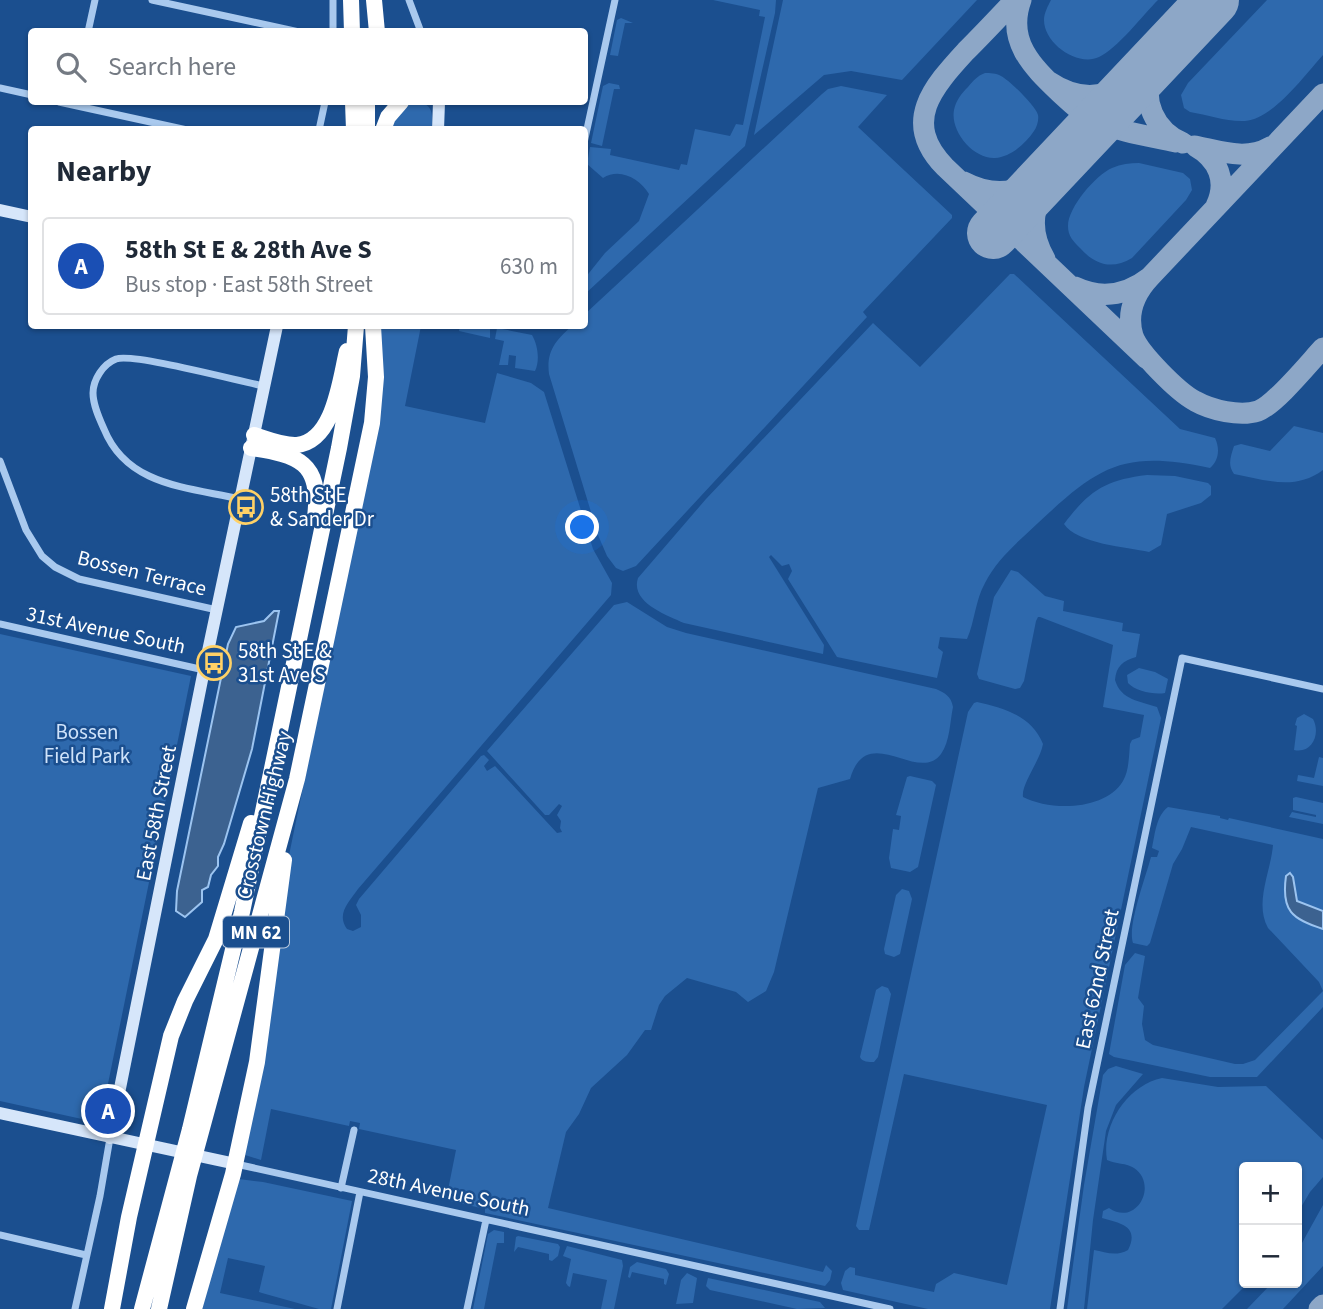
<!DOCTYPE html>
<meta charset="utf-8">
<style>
:root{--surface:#fff;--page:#f6f6f7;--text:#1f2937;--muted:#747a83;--line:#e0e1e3;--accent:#0f766e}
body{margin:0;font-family:"Source Sans 3",sans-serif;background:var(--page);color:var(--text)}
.controls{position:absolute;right:21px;bottom:21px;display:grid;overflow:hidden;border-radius:7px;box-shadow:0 2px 5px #0004}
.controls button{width:63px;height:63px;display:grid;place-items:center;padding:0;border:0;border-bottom:2px solid var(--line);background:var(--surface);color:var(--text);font:35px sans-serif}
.you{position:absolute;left:583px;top:528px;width:24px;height:24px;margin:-18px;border:5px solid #fff;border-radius:50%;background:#1a73e8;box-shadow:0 0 0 10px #1a73e833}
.badge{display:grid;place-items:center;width:46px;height:46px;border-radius:50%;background:var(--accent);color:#fff;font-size:23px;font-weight:700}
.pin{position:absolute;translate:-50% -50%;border:4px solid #fff;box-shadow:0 2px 7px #0006}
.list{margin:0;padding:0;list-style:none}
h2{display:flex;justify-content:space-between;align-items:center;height:91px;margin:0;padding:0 28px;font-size:30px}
h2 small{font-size:23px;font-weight:400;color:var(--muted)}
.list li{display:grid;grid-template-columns:46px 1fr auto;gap:21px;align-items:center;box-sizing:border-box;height:98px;margin:0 14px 14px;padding:0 14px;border:2px solid var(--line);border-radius:7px}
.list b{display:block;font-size:26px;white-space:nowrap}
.list p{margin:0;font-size:23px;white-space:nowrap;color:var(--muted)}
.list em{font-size:23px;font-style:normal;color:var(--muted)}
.icon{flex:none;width:38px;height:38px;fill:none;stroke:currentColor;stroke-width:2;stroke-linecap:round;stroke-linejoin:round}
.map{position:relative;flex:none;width:1323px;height:1309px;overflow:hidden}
.search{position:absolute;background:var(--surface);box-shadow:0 2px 5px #0004;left:28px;top:28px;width:560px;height:77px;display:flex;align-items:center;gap:18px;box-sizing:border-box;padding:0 24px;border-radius:7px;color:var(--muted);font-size:26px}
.panel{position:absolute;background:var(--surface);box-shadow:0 2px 5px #0004;left:28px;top:126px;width:560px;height:203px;border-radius:7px}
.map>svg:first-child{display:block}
.green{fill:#2e69ad}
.water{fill:#3c6290;stroke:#9cc4f0;stroke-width:2}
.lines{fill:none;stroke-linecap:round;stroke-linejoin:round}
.taxiway{stroke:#8da7c7;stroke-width:21}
.runway{stroke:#8da7c7;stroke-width:52}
.street{stroke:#a9c9ee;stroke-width:7}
.secondary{stroke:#d6e6fa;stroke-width:12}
.highway{stroke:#fff;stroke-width:16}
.labels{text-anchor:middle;stroke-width:5;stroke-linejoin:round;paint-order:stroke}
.shield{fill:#1b4f8f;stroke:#bbcadd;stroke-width:2}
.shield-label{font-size:19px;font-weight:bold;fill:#fff}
.poi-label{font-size:21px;fill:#fff;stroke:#1b4f8f;text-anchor:start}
.street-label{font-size:21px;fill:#fff;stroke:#1b4f8f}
.park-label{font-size:21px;fill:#cfe3fa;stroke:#1b4f8f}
</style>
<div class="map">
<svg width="1323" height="1309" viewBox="0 0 1323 1309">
<rect width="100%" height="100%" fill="#1b4f8f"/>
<path class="green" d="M713,0H776L775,13L745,146L585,294V278L605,253L639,221L649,194C640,179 620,167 603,178L587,164L590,147L611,149L610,155L679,170L681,164L687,165L695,129L730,136L736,124L743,125L765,17L759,16L760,10Z
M783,0H977L902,80L851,71L824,75L754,135Z
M1051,0H1158C1144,14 1116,50 1099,57C1078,67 1044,44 1044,20C1044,13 1048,6 1051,0Z
M1267,0H1323V55C1305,75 1272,120 1245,121C1227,122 1208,115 1190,112L1184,108L1181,95L1188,83Z
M621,18L633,23H625L618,56L610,55L617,20Z
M985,73C990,73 996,73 1001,76C1009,80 1036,106 1038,115C1039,120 1037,127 1034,131C1026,143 1011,157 995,158C973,159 950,131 954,110C956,100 962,93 968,87C973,81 977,76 985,73Z
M609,83L619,85L620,89H614L602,146L591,143L603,86Z
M841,86L887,95L858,127L952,215V218L863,312L867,317L636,566L623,571L616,568L607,556L598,535L549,374C546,351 556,340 572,326H584L585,314L822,94L828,89Z
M409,102C432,102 433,109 432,129L388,130L403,105Z
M1139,163L1183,173L1190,179L1192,190L1186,200L1132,258C1112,270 1095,265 1080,248C1073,241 1068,236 1068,226C1068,207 1096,175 1112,168C1121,164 1130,163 1139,163Z
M1010,274H1014L1180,429L1215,438C1220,448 1219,461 1210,468C1124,450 1100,465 1038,523C1019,541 997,559 985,583C975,601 975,621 967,639L940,637L938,648L943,652L937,678L837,657L788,579L792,571L789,564L782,566L771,555L769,557L824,645L823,654L684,623C666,615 630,602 638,578L706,499L873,323L920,367Z
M380,326H421L405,406L485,423L497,373L531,383L544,392L593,549L612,583L611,595L358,889C349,902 336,914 347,929L353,931L361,927V915L356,905L359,899L481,756L484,755L489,760L484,766L487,771L495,766L557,833L562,832L560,828L561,821L557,815L562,806L559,804L549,815H545L487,751L614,605L627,602L667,627L686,633L936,689C945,693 951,696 953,707C950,721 950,742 941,754C918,785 867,720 850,779L818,788L774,972L766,991L748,1002L736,992L687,978L665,996L659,1005L651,1030H645L627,1055L591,1088L579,1114L566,1132L548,1208L823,1272L826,1265L832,1271L830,1280L825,1286L485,1213V1209L446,1200L456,1150L359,1129L360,1123L350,1121L349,1126L271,1109L261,1160L245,1155L287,865L354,540Z
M460,326L490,327V338L459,331Z
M497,328L532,335C538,345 540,361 535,371L515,368L516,356L509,355L508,365H499L504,341L495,339Z
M1294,426L1323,433V470C1295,491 1266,480 1234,474C1227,465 1231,456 1234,446L1241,444L1270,451Z
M1147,475L1175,476L1208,483L1211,486V495L1201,503L1167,514L1161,545L1149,552C1127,547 1077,544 1064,524C1089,491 1105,480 1147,475Z
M1011,570L1018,572L1045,596L1064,601L1063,611L1123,623L1122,631L1140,634L1136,657C1123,661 1116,666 1115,680C1121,700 1139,701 1157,707L1161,718L1084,1087L1050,1309H928L843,1290L841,1283L845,1271L850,1267L855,1268V1275L934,1292L936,1284L954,1273L1007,1285L1047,1105L904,1074L869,1230H859L856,1226L968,712L974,703L977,702C1004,708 1032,716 1043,744C1040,761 1021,784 1023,797C1050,811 1105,811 1123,781C1129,771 1129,755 1130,744L1132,740L1140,737L1144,715L1103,707L1113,645L1040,617H1038L1036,621L1024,681L1020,688L1015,689L979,679L977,674L994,597Z
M0,634L191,676L100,1123L0,1101Z
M1139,668L1155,672L1168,679L1165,693C1154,695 1135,691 1128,683L1127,675Z
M1304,714L1313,719C1321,734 1312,754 1294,750L1297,726L1295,725L1297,718Z
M1319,757L1323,758V786L1297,781L1298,775L1314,778Z
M910,776L932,781L936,785L918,867L910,872L891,868L889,858L893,829L899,830L901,816L896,815L907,777Z
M1296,797L1323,803V824L1289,817L1292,812L1316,817V815L1293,810V798Z
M1168,807L1220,816V818L1228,820L1229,818L1323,839V1007L1257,1077H1210L1114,1057L1109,1054L1125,965L1135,953L1145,956L1138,998L1144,1006L1142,1024L1145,1040L1153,1045L1235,1064H1243L1255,1060L1323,991L1319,982L1268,928C1254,903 1271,871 1273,845L1191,827L1182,849L1173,864L1150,943L1147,946L1133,943C1127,926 1146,876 1151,857H1157L1159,851L1152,848C1155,834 1156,816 1168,807Z
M902,889L909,891L912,899L900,954L894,957L885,954L884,949L896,895Z
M882,986L888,988L891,994L878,1057L874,1062C869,1062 862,1062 860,1057L876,990Z
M1116,1066L1143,1074L1116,1105L1106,1131L1093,1220L1084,1309H1067L1084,1185L1103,1075L1108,1069Z
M1162,1078L1218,1087L1266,1086L1323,1140V1177L1310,1192L1297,1214V1167H1244V1283H1248L1222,1309H1087L1094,1250C1105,1252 1116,1257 1128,1250C1140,1226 1120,1223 1102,1218L1103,1211L1109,1208C1136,1227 1159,1185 1134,1168C1127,1163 1115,1164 1107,1160C1101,1125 1128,1085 1162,1078Z
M239,1179L263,1182L352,1201L331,1309H319L262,1293L259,1292L265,1266L228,1258L220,1293L295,1309H197Z
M1323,1205V1266L1283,1309H1247L1272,1283H1297V1252Z
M494,1230L504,1232V1243H497L484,1309H473L488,1234Z
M518,1236L558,1244L560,1247L558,1256L552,1261L549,1260V1254L518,1247L514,1252L516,1237Z
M567,1246L622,1260L623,1266L614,1309H601L607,1280L573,1273L570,1287L568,1286L566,1283L571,1259L563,1256Z
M637,1262L666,1269L669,1274L666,1285L664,1284V1279L632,1272L630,1278L628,1277L630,1267Z
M687,1273L697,1278L693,1303L676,1304L681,1280Z
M708,1278L820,1302L825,1308L797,1309L710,1290L706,1286Z"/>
<path class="water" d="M274,611H279L252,749L224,844L218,857V866L211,875L208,887L202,890V902L185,917L176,911L177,891L228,644L236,627L264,621Z
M1290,873L1293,877L1297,901L1323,911V929C1292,919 1281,911 1286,876Z"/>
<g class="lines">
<path class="taxiway" d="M1015,0C999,17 983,34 966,51C933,87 901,122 945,167L1147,359
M1021,0C1006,41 1032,66 1059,92C1071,103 1082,114 1097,121C1122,133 1149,136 1176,142
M1048,81C1103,118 1134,77 1172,44C1165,52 1157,61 1153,71C1140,100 1155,131 1183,143
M964,182C1000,201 1029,190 1058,165C1037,197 1024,223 1045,259
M1216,206C1228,181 1218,159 1195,146C1220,151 1246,161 1270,147
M1150,277L1323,94
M1075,287C1102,300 1127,295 1150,277C1135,293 1126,313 1133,336C1139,353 1178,392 1195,401C1211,410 1240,417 1258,411C1275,405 1309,363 1323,348
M1319,1309L1323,1305"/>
<path class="runway" d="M993,233L1213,0"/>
<path class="street" d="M152,0L299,32
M333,0V32
M409,0L421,32
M88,32L95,0
M0,88L32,95
M59,102L187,130
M319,130L325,102
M584,143L615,0
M0,461L26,530L42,556L55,567L79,579L217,610
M240,499C187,487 127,486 104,429C99,418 93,405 93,393C93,380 103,364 116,359C134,353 238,381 264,386
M0,624L204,670
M236,1164L890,1309
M341,1188L354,1130
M0,1235L86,1255
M75,1309L100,1196L110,1138
M337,1309L360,1192
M467,1309L486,1220
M1060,1309L1088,1108L1182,658L1323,689"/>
<path class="secondary" d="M438,130L439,102
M0,210L32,217
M0,1113L236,1164
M110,1138L204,670L277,326"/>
<path class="highway" d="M351,0L352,32
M374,0L377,32
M353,102L354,130
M367,102V130
M383,130L388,117L401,102
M254,435C267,439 283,446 297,445C334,441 340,380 347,351
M251,448C298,455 322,462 315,517
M112,1309L129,1217L171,1036L185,1001L216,939L251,823
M142,1309L190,1129L242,912L339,448L352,376L356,326
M159,1309L189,1176L297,779L372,423L376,377L373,326
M194,1309L233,1174L257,1062L284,860"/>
</g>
<defs>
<g id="bus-ring" transform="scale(1.75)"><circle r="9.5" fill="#1b4f8f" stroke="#ffd166" stroke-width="1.5"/><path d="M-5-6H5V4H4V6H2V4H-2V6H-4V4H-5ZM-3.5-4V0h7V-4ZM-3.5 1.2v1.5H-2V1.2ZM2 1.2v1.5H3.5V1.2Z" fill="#ffd166"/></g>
</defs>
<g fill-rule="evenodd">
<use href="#bus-ring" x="246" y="507"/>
<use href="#bus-ring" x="214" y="663"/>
</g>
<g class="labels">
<rect class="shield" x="223" y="916.5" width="66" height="31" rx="5"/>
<g class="shield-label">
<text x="256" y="939">MN 62</text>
</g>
<g class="poi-label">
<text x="270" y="502">58th St E<tspan x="270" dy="24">&amp; Sander Dr</tspan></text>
<text x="238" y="658">58th St E &amp;<tspan x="238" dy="24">31st Ave S</tspan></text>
</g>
<g class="street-label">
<text transform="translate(142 573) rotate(14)" y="7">Bossen Terrace</text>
<text transform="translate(106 630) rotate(12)" y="7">31st Avenue South</text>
<text transform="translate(156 813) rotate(-79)" y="7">East 58th Street</text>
<text transform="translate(264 815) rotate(-76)" y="7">Crosstown Highway</text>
<text transform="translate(1097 979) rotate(-78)" y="7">East 62nd Street</text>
<text transform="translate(449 1192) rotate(12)" y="7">28th Avenue South</text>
</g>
<g class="park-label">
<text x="87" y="739">Bossen<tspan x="87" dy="24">Field Park</tspan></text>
</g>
</g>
</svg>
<div class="controls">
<button>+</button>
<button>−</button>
</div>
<div class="you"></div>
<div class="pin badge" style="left:108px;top:1111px;background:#1a4fb4">A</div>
<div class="search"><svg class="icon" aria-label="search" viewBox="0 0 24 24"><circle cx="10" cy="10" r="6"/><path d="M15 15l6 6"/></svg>Search here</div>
<section class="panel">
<h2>Nearby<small></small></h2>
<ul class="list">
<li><span class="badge" style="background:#1a4fb4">A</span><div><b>58th St E &amp; 28th Ave S</b><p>Bus stop · East 58th Street</p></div><em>630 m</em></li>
</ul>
</section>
</div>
